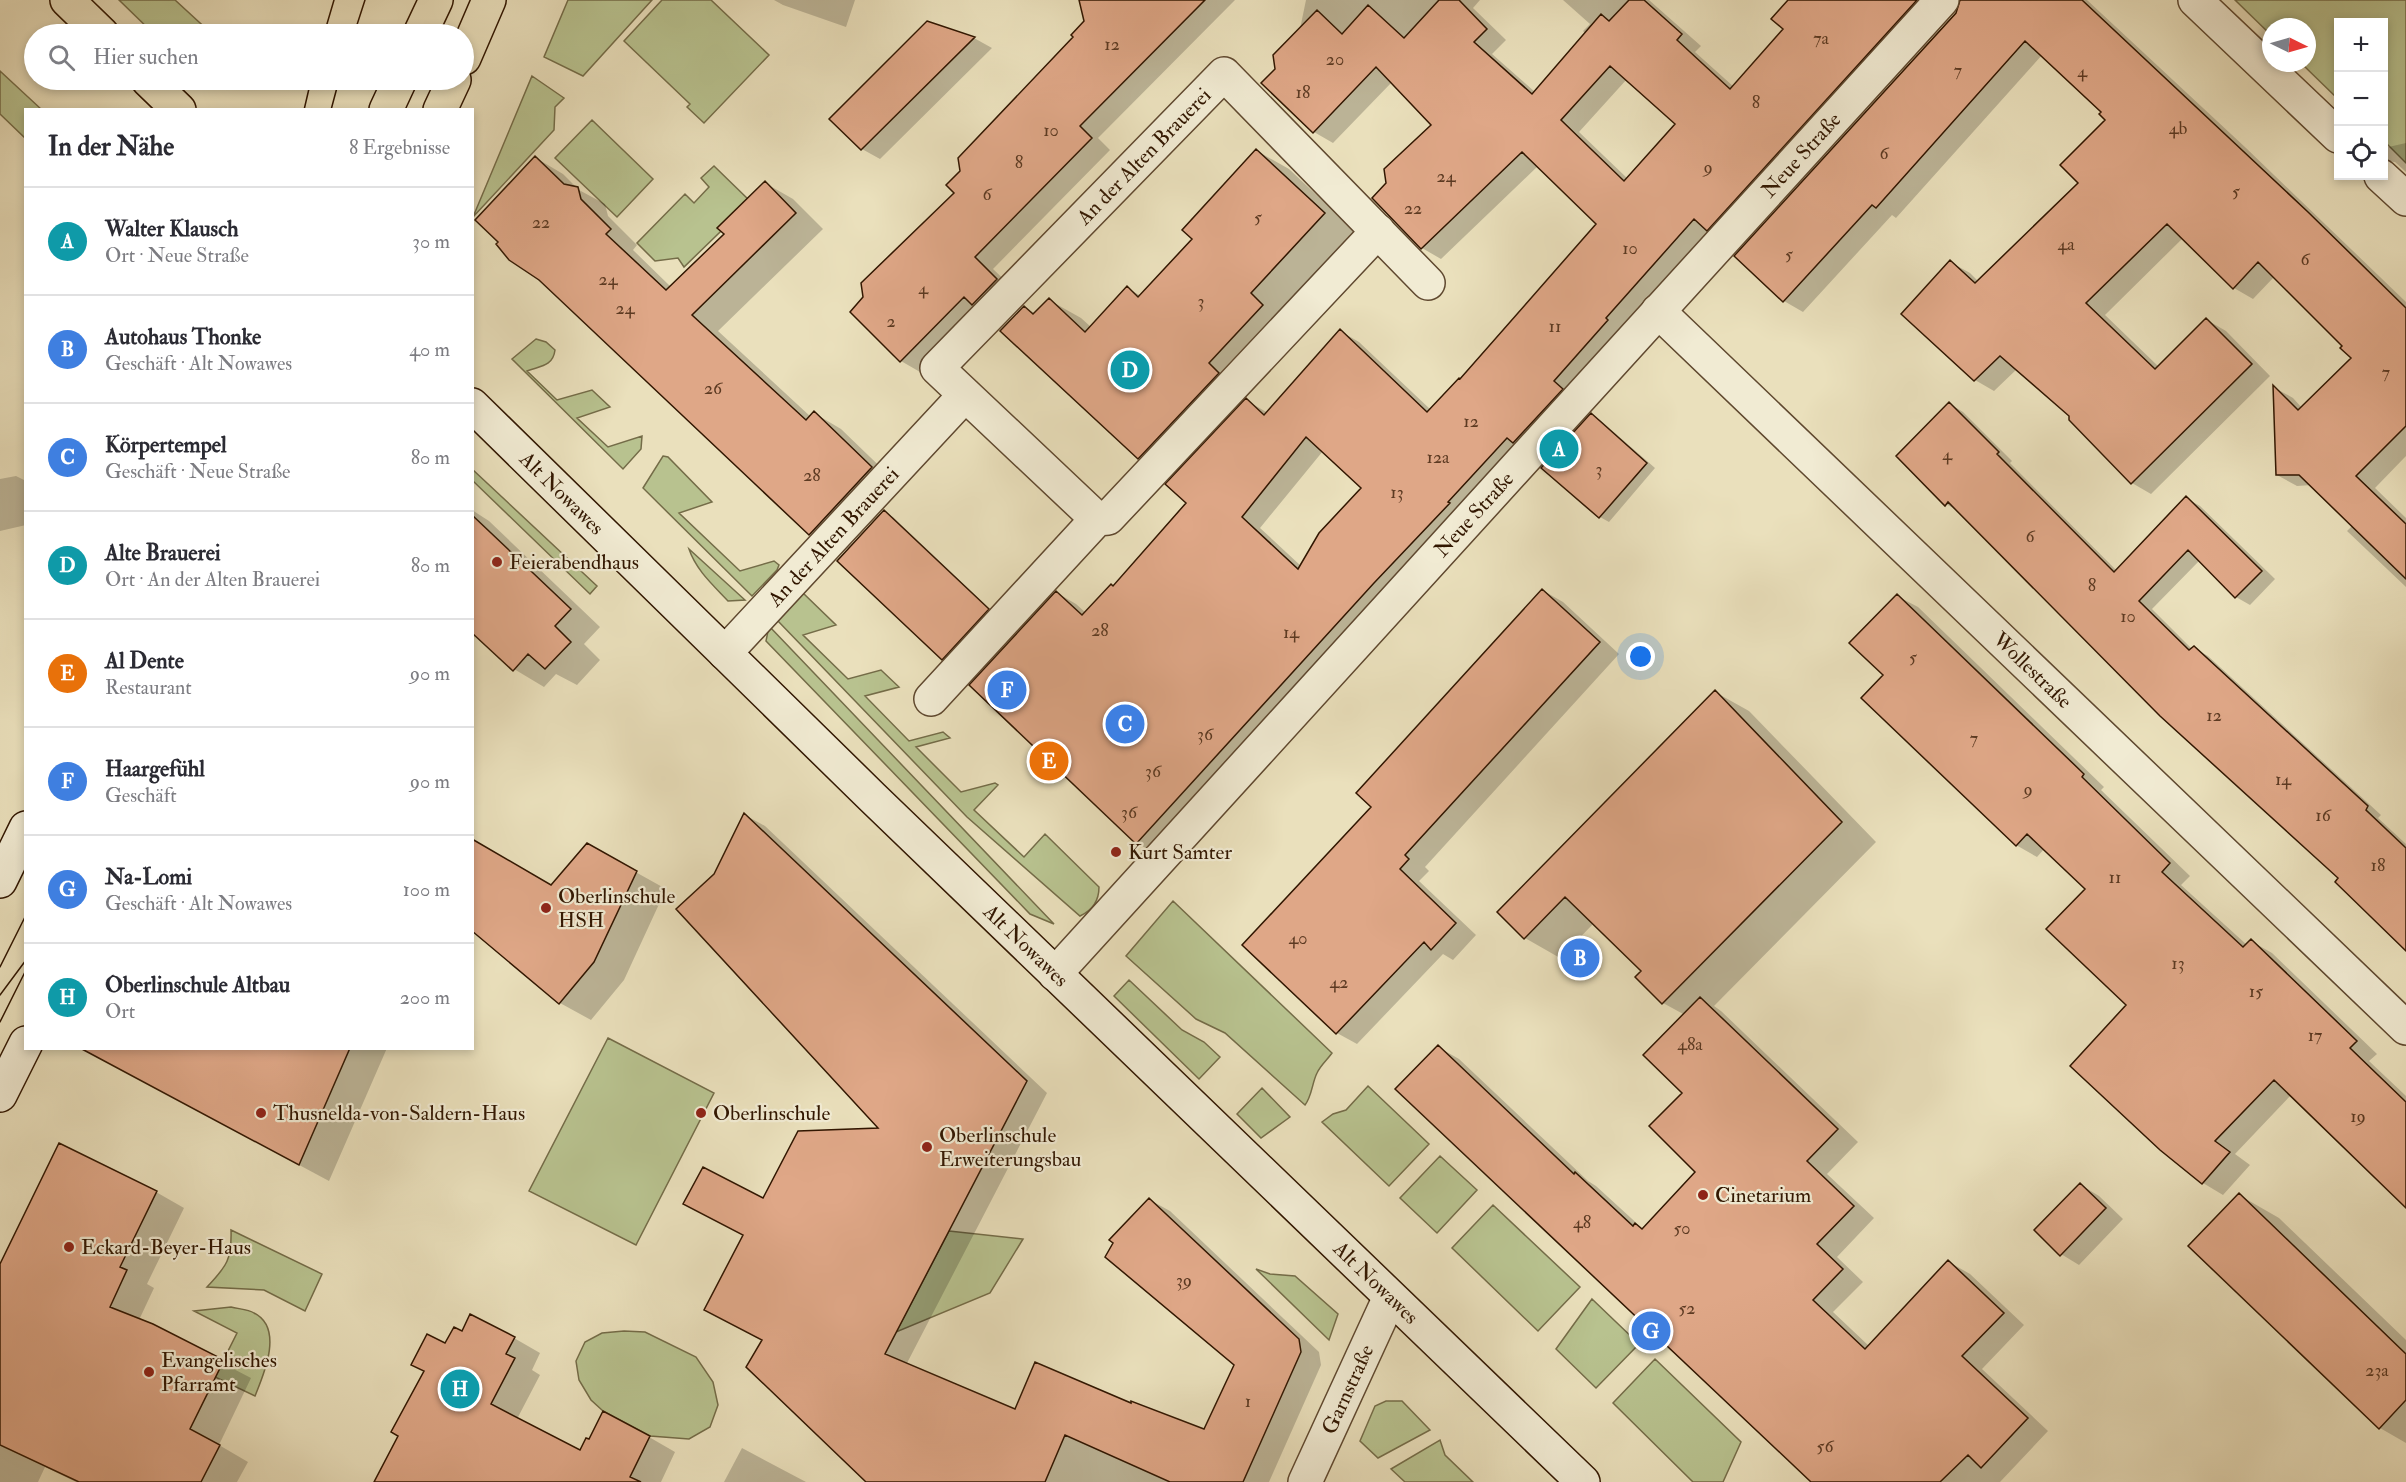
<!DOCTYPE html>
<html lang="de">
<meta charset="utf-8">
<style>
:root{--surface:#fff;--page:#f7f7f7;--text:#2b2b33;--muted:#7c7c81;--line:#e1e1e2;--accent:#1a73e8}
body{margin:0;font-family:"IM FELL Double Pica",serif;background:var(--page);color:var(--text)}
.controls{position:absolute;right:18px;top:18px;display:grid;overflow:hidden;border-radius:0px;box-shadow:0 3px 9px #0003}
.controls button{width:54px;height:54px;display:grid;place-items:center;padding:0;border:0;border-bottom:2px solid var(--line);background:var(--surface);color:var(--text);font:30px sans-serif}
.compass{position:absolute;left:2262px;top:18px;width:54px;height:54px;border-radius:50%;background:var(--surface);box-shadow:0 3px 9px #0003;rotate:95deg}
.you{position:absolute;left:1641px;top:657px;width:21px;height:21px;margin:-15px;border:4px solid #fff;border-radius:50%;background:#1a73e8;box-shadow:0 0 0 9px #1a73e833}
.badge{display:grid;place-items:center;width:39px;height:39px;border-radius:50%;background:var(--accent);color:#fff;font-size:20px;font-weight:700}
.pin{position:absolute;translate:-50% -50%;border:3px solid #fff;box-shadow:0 2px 6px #0006}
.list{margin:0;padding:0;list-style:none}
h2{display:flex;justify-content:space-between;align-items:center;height:78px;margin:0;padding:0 24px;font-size:26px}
h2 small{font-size:20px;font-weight:400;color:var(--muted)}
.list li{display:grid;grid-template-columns:39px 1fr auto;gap:18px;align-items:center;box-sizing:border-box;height:108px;padding:0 24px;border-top:2px solid var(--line)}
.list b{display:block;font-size:22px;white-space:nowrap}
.list p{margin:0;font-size:20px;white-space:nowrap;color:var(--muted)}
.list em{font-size:20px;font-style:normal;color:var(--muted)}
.icon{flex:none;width:33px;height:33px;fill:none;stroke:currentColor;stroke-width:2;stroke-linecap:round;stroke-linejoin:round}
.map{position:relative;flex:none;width:2406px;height:1482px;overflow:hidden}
.search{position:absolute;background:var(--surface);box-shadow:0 3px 9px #0003;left:24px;top:24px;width:450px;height:66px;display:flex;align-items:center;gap:15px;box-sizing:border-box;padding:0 21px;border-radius:33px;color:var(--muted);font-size:22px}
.panel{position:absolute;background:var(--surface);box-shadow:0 3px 9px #0003;left:24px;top:108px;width:450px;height:942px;border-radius:0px}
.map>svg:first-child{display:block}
.green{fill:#b8c28f;stroke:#746c48;stroke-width:1.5}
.shadow{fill:#0003;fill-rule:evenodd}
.building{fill:#dfa787;stroke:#311600;stroke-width:1.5;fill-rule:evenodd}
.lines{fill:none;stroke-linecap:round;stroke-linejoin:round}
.street-casing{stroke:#5f482f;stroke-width:36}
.secondary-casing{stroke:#311600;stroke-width:36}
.primary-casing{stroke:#311600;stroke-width:36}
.highway-casing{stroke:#311600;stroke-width:36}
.street{stroke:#f1ebd3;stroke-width:33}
.secondary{stroke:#f1ebd3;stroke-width:33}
.primary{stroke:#eae0bc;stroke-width:33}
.highway{stroke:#eae0bc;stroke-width:33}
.tram{stroke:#311600;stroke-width:1.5}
.poi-dot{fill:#8f2418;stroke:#f1ebd3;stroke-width:2}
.labels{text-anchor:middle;stroke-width:4.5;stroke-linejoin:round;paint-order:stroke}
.number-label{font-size:18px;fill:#5c3a22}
.street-label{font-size:21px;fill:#311600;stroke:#f1ebd3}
.poi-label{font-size:21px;fill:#311600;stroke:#f1ebd3;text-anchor:start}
</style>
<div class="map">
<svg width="2406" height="1482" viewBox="0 0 2406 1482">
<rect width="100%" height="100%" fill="#eae0bc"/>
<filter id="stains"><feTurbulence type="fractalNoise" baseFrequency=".00333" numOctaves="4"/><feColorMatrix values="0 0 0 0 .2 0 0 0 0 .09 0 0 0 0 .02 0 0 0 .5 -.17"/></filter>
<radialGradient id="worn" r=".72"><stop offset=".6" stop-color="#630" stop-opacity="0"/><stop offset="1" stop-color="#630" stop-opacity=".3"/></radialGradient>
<path class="green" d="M119,0H175L212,34H154Z
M568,0H652L583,76L544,57Z
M662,0H711L769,55L704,123L687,107L690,104L624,41Z
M2235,0H2406V163L2384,141V22H2338V99L2301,63H2307V27H2271V35Z
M0,71L41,109L26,110L25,138L0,114Z
M532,76L564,98L555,107L554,130L473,217Z
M592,120L653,179L617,217L555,158Z
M714,166L751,202L684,267L678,258L655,261L637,243L685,194L694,203L709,187L701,178Z
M536,339L546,342L555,350C553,367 539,366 527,371L557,400L592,390L610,407L577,418L608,447L642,436L641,449L623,469L512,359Z
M663,456L668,457L712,502L679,513L740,571L774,561L779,565L777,570L752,596L643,488Z
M472,469L597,586L590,594L473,481Z
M689,549L745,600L728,601C713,585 696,570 689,549Z
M803,593L836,625L803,635L848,679L881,670L899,687L865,696L909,741L943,732L950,738L916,747L961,792L995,783L998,785L974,810L1024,857L1045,834L1099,887C1099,901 1093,910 1080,916L967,817L777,620Z
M769,626L1054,924L1030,914L766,641Z
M1173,901L1332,1053C1327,1060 1320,1066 1317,1073C1312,1083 1312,1096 1305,1105L1225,1033L1196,1019L1126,956Z
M1129,980L1182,1030L1204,1042L1220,1057L1199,1079L1114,996Z
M608,1038L714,1093L636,1245L529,1191Z
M1368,1086L1429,1144L1389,1186L1322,1122L1333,1114L1346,1110Z
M1262,1088L1290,1117L1261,1138L1237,1114Z
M1440,1156L1477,1190L1437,1233L1400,1198Z
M1493,1205L1580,1287L1538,1331L1452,1248Z
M231,1230L322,1274L305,1311L264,1290L207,1287C227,1266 232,1259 231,1230Z
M949,1231L1023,1239L990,1293L896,1332Z
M1256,1269L1270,1274L1295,1276L1338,1314L1329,1340Z
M1592,1299L1639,1344L1596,1388L1556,1349Z
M231,1307C238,1309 248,1309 254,1313C284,1328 264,1374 255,1396L215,1377L237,1333L194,1311Z
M624,1331L645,1332L696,1357L713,1382L718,1405L710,1427L689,1439L650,1436L603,1411L591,1400L579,1380L576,1361L585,1342L602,1333Z
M1655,1359L1741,1442L1723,1482H1693L1613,1403Z
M1386,1401H1402L1430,1430L1378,1458L1360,1441L1375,1406Z
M1440,1440L1445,1455L1473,1482H1405L1391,1469Z"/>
<path class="shadow" d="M774,0H855L846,27L783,5Z
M1090,0H1235L1098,138L1110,150L993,269L1016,291L982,309L920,372L901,361L962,172L1075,37L1086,22Z
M1306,0H1480L1473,8L1506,40L1492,54L1535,92L1586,34L1583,31L1590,24L1563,0H1649L1701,46L1695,52L1734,87L1785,29L1790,0H1946L1156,854L1137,843L1057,593L1076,604L1086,613L1114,588L1188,503L1174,478L1139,458L1024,307L1036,314L1049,300L1081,318L1091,327L1127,288L1141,296L1194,239L1257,151L1289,169L1356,232L1240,383L1250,392L1244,399L1268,413L1340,331L1359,342L1431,410L1598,224L1538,166L1441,259L1422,248L1433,125L1392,82L1333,143L1314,132L1277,70L1300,29ZM1627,79L1677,123L1628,179L1579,132ZM1323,451L1363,488L1301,566L1260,528Z
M1962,0H2087L2246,148L2406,302V456L2375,488L2406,518V587L2347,531L2353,525L2312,485L2297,486L2277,475L2275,388L2293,398L2302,408L2353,358L2344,346L2274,277L2253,299L2234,288L2183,238L2105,315L2159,367L2207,320L2226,331L2270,376L2151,494L2132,483L2070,420V415L2017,369L1994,391L1975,380L1950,262L1970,273L1979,282L2080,183L2107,120L2103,112L2042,55L1896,218L1892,215L1803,312L1784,301L1957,13Z
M927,23L974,38L992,48L880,159L862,149Z
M2406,143V172L2395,162L2384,161V148Z
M536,158L563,174L579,190L605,204L608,216L637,245L633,250L671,287L726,234L765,183L793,199L823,229L718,331L811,417L814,413L841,429L898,484L837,550L810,534L551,290L510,259Z
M1950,404L1963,412L2012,461L2010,463L2117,571L2186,498L2200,506L2275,579L2250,605L2236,597L2200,560L2152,609L2192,649L2194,648L2208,656L2381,815L2378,818L2406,844V949L2340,878L1960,512L1946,504Z
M1591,415L1600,420L1655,468L1609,522L1600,517Z
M16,476L26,481V525L0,531V479Z
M472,510L489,521L600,627L584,644L600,660L577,685L556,674L544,687L514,669L476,634L472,641Z
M884,512L893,517L996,615L951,663L943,658Z
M1542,590L1563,602L1619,654L1425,867L1429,871L1419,881L1476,935L1453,960L1443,954L1357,1044L1337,1033L1373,807Z
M1897,596L1918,607L2104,787L2101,790L2190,876L2181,885L2247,945L2251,941L2272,953L2377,1054L2369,1061L2406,1096V1205L2291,1095L2235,1154L2250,1165L2223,1195L2203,1183L2128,1005L2087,889L2045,848L2037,857L2016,845L1885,675Z
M1715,692L1749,711L1876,842L1714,1006L1721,1011L1858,1142L1827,1174L1874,1218L1837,1257L1863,1282L1833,1312L1869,1346L1949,1262L1970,1274L2024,1325L1982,1369L2048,1431L2000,1482H1814L1438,1047L1459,1059L1588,1181L1596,1186L1643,1229L1698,1172L1684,1093L1685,1015L1663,1003L1638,977L1643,971L1594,923L1560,958L1525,938L1499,912Z
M745,815L765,826L1047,1093L906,1365L1016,1411L1132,1405L1205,1431L1235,1365L1150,1200L1170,1211L1319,1352L1321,1365L1269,1482H918L763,1200L881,1129L715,874Z
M587,845L666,889L624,980L591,1020L560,1003L472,929L552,887Z
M111,1048H387L329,1181L106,1061Z
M2081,1185L2099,1196L2123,1219L2079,1265L2061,1254Z
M156,1192L184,1208L147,1284L154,1288L139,1320L251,1378L219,1445L248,1462L237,1482H76L45,1467L38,1482H0V1268Z
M2239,1195L2279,1218L2406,1340V1443L2380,1428Z
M463,1333L514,1338L540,1353L532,1370L540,1375L517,1419L581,1452L649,1437L675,1452L661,1482H376L445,1345Z
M742,1448L806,1482H724Z"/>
<path class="building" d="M1079,0H1205L1080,126L1092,138L975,257L997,279L972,305L964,297L900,362L850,312L863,297L861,283L954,193L946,185L960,171L958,158L1073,37L1071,35L1084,21Z
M1439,0H1459L1487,29L1474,42L1532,94L1601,14L1609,21L1629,0H1644L1682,34L1677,40L1730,89L1783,29L1771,19L1788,0H1917L1707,231L1694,219L1606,318L1608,320L1554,381L1563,389L1513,443L1507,438L1448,502L1450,503L1374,583L1136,844L969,685L1056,591L1082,615L1111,584L1113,586L1186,503L1165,484L1246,398L1264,415L1340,329L1427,412L1459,378L1460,379L1596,224L1522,152L1421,249L1372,198L1386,183L1384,169L1431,125L1376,67L1313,133L1261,83L1275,69L1273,55L1317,10L1342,34L1368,5L1404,38ZM1610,66L1675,124L1624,181L1561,120ZM1306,437L1361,488L1319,533L1298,569L1242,517Z
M1960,0H2082L2308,212L2406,308V426L2356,476L2406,524V579L2299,475H2276L2273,385L2298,410L2351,358L2340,348L2342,346L2258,262L2233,289L2167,224L2086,303L2155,369L2206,318L2252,364L2131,484L2069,420V416L2000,356L1974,381L1901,314L1950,260L1975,283L2078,183L2060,165L2105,120L2099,114L2101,112L2025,41L1876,208L1872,205L1783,302L1734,256L1956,13Z
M927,21L975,37L861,150L829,119Z
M1256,149L1325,213L1251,293L1263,305L1209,363L1219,373L1138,459L1000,331L1024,306L1033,314L1049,298L1085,332L1127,286L1138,297L1192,239L1182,230Z
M535,156L564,184L578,187L581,199L611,229L606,234L666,290L724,234L717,228L765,181L796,213L692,315L806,420L814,411L872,467L809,535L539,280L509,260L496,244L498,242L475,220Z
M1949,402L1999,452L1997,454L2114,572L2186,496L2262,571L2235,598L2188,550L2139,601L2189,650L2194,646L2368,806L2366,810L2406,848V951L2335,882L2338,878L2160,716L1948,502L1945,506L1896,456Z
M1591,413L1647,463L1599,518L1541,468Z
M884,510L989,609L942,660L837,561Z
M472,515L571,609L555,626L571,642L545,669L528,654L513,671L472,633Z
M1542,589L1600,642L1405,855L1409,859L1400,869L1456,923L1431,950L1424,942L1336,1034L1242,945L1371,807L1356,793Z
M1897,594L2084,774L2082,777L2170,863L2162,872L2243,947L2251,939L2357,1041L2350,1048L2406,1102V1208L2274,1080L2215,1141L2230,1152L2202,1184L2160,1150L2070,1066L2126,1005L2046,929L2085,889L2027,834L2016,846L1861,698L1883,675L1849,643Z
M1715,690L1842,822L1662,1004L1635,977L1641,971L1565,897L1524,939L1497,912Z
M744,813L1027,1081L885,1354L1015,1409L1035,1362L1131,1403V1401L1204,1429L1234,1365L1105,1257L1113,1243L1109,1240L1149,1198L1299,1339L1301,1352L1243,1482H1170L1065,1435L1045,1482H866L746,1367L762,1340L704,1310L743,1235L683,1204L703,1167L763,1198L798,1131L878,1128L676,909L714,874Z
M472,839L551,885L587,843L637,871L594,962L559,1004L472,931Z
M1700,997L1838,1129L1807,1161L1854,1206L1817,1244L1843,1269L1813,1300L1865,1349L1948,1260L2004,1313L1962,1356L2028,1418L1981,1468L1968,1455L1940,1482H1811L1395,1089L1438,1045L1574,1174L1575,1172L1633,1226L1635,1223L1642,1229L1695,1172L1649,1126L1682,1093L1643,1055Z
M80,1048H350L299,1165Z
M59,1143L157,1191L120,1267L127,1270L110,1307L153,1324L224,1360L190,1429L220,1445L201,1482H79L0,1445V1264Z
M2080,1183L2106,1208L2060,1256L2034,1230Z
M2239,1193L2406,1354V1400L2379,1429L2188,1246Z
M470,1314L515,1337L506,1354L515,1358L491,1404L580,1450L586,1438L589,1439L603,1411L650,1436L630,1477L641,1482H374L398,1436L391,1432L424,1371L411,1365L427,1334L445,1343L454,1327L462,1331Z"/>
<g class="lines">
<g class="street-casing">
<g id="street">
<path d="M2195,0L2338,136"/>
<path d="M2381,176L2406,199"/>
<path id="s1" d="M1658,311L2406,1028"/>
<path id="s2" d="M1097,519L937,368L1224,74L1428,283"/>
<path id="s3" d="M725,653L965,395"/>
<path d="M931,699L1097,519L1108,518L1378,231"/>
<path id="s4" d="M1055,974L1942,0"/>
<path id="s5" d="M1305,1482L1390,1297"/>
</g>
</g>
<g class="secondary-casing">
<g id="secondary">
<path id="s6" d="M472,405L872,797L1583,1482"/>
<path d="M0,881L26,828"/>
<path d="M0,1095L26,1043"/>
</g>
</g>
<g class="primary-casing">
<path id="primary" d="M67,0L102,34
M148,80L179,110"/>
</g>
<g class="highway-casing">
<path id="highway" d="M420,34L436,0
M464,58L489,0
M386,110L400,80
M440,110L454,80"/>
</g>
<use href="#street" class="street"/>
<use href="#secondary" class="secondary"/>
<use href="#primary" class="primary"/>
<use href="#highway" class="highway"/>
<path class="tram" d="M324,34L334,0
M354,34L365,0
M304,110L311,80
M331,110L339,80
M0,967L26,915
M0,995L26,960
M0,1022L26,970"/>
</g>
<g class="poi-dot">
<circle cx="497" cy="562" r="6"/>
<circle cx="1116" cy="852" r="6"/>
<circle cx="546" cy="908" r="6"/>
<circle cx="261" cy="1113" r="6"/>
<circle cx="701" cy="1113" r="6"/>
<circle cx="927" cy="1147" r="6"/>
<circle cx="1703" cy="1195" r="6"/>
<circle cx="69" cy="1247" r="6"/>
<circle cx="149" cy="1372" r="6"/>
</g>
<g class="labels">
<g class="number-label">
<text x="1821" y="44">7a</text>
<text x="1112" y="50">12</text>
<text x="1335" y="65">20</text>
<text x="1958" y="76">7</text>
<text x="2082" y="77">4</text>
<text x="1303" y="98">18</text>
<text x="1756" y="108">8</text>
<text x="2178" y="134">4b</text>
<text x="1051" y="136">10</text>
<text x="1884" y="159">6</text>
<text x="1019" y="168">8</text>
<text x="1708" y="173">9</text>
<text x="1446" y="182">24</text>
<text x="2236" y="197">5</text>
<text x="987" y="200">6</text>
<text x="1413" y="214">22</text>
<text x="1258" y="223">5</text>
<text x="541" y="228">22</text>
<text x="2066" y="250">4a</text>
<text x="1630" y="254">10</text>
<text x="1789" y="260">5</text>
<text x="2305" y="265">6</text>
<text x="608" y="285">24</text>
<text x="923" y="294">4</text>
<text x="1201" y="307">3</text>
<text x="625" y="314">24</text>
<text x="891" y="327">2</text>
<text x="1555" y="332">11</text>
<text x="2386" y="378">7</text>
<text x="713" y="394">26</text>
<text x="1471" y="427">12</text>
<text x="1947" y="460">4</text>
<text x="1438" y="463">12a</text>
<text x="1599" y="475">3</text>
<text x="812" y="481">28</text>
<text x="1397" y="498">13</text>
<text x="2030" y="542">6</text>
<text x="2092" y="591">8</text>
<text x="2128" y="622">10</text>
<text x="1100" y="636">28</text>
<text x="1291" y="638">14</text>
<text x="1913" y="663">5</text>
<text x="2214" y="721">12</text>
<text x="1205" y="740">36</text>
<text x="1974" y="744">7</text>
<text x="1153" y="777">36</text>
<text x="2283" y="785">14</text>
<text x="2028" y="795">9</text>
<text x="1129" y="818">36</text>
<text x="2323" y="821">16</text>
<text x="2378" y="871">18</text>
<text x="2115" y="883">11</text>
<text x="1298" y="944">40</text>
<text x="2178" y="969">13</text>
<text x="1339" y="988">42</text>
<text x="2256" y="997">15</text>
<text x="2315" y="1041">17</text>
<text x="1690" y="1050">48a</text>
<text x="2358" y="1122">19</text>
<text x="1582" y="1228">48</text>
<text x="1682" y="1234">50</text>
<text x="1184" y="1286">39</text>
<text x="1687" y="1314">52</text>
<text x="2377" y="1376">23a</text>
<text x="1248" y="1407">1</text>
<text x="1825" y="1452">56</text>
</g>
<g class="street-label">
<text dy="7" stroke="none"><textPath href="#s4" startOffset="1108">Neue Straße</textPath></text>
<text dy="7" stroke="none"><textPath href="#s2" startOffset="516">An der Alten Brauerei</textPath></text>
<text dy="7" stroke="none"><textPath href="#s6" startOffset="126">Alt Nowawes</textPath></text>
<text dy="7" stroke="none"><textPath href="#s4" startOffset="622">Neue Straße</textPath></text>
<text dy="7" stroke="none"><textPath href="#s3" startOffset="159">An der Alten Brauerei</textPath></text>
<text dy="7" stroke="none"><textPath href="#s1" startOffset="519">Wollestraße</textPath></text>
<text dy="7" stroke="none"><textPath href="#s6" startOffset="774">Alt Nowawes</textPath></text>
<text dy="7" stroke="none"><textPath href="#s6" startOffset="1260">Alt Nowawes</textPath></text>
<text dy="7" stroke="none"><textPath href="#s5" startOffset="102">Garnstraße</textPath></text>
</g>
<g class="poi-label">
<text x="509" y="569">Feierabendhaus</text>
<text x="1128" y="859">Kurt Samter</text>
<text x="558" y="903">Oberlinschule<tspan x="558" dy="24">HSH</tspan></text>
<text x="273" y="1120">Thusnelda-von-Saldern-Haus</text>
<text x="713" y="1120">Oberlinschule</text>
<text x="939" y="1142">Oberlinschule<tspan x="939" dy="24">Erweiterungsbau</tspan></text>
<text x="1715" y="1202">Cinetarium</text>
<text x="81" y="1254">Eckard-Beyer-Haus</text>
<text x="161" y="1367">Evangelisches<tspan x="161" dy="24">Pfarramt</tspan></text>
</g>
</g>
<rect width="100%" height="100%" filter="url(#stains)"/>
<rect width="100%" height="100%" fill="url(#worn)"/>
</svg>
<div class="controls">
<button>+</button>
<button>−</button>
<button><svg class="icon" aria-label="locate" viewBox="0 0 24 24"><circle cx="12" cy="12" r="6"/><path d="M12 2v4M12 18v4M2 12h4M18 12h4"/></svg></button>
</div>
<svg class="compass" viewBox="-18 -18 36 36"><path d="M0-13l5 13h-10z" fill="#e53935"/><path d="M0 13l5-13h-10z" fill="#7c7c81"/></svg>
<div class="you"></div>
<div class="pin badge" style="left:1559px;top:449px;background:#0f9aa8">A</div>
<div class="pin badge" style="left:1580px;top:958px;background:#3f7fe0">B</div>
<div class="pin badge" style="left:1125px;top:724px;background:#3f7fe0">C</div>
<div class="pin badge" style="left:1130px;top:370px;background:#0f9aa8">D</div>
<div class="pin badge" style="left:1049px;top:761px;background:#e8710a">E</div>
<div class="pin badge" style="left:1007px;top:690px;background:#3f7fe0">F</div>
<div class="pin badge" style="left:1651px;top:1331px;background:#3f7fe0">G</div>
<div class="pin badge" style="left:460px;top:1389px;background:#0f9aa8">H</div>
<div class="search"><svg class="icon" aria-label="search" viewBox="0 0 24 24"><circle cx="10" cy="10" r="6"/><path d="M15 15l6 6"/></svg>Hier suchen</div>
<section class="panel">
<h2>In der Nähe<small>8 Ergebnisse</small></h2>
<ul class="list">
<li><span class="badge" style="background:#0f9aa8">A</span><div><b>Walter Klausch</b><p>Ort · Neue Straße</p></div><em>30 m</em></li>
<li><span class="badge" style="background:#3f7fe0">B</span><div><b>Autohaus Thonke</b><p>Geschäft · Alt Nowawes</p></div><em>40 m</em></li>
<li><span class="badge" style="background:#3f7fe0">C</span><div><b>Körpertempel</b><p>Geschäft · Neue Straße</p></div><em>80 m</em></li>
<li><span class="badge" style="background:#0f9aa8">D</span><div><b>Alte Brauerei</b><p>Ort · An der Alten Brauerei</p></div><em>80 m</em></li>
<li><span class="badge" style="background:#e8710a">E</span><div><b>Al Dente</b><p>Restaurant</p></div><em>90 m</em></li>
<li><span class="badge" style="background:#3f7fe0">F</span><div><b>Haargefühl</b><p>Geschäft</p></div><em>90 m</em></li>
<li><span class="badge" style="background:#3f7fe0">G</span><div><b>Na-Lomi</b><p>Geschäft · Alt Nowawes</p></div><em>100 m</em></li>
<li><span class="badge" style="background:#0f9aa8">H</span><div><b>Oberlinschule Altbau</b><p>Ort</p></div><em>200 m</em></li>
</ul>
</section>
</div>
